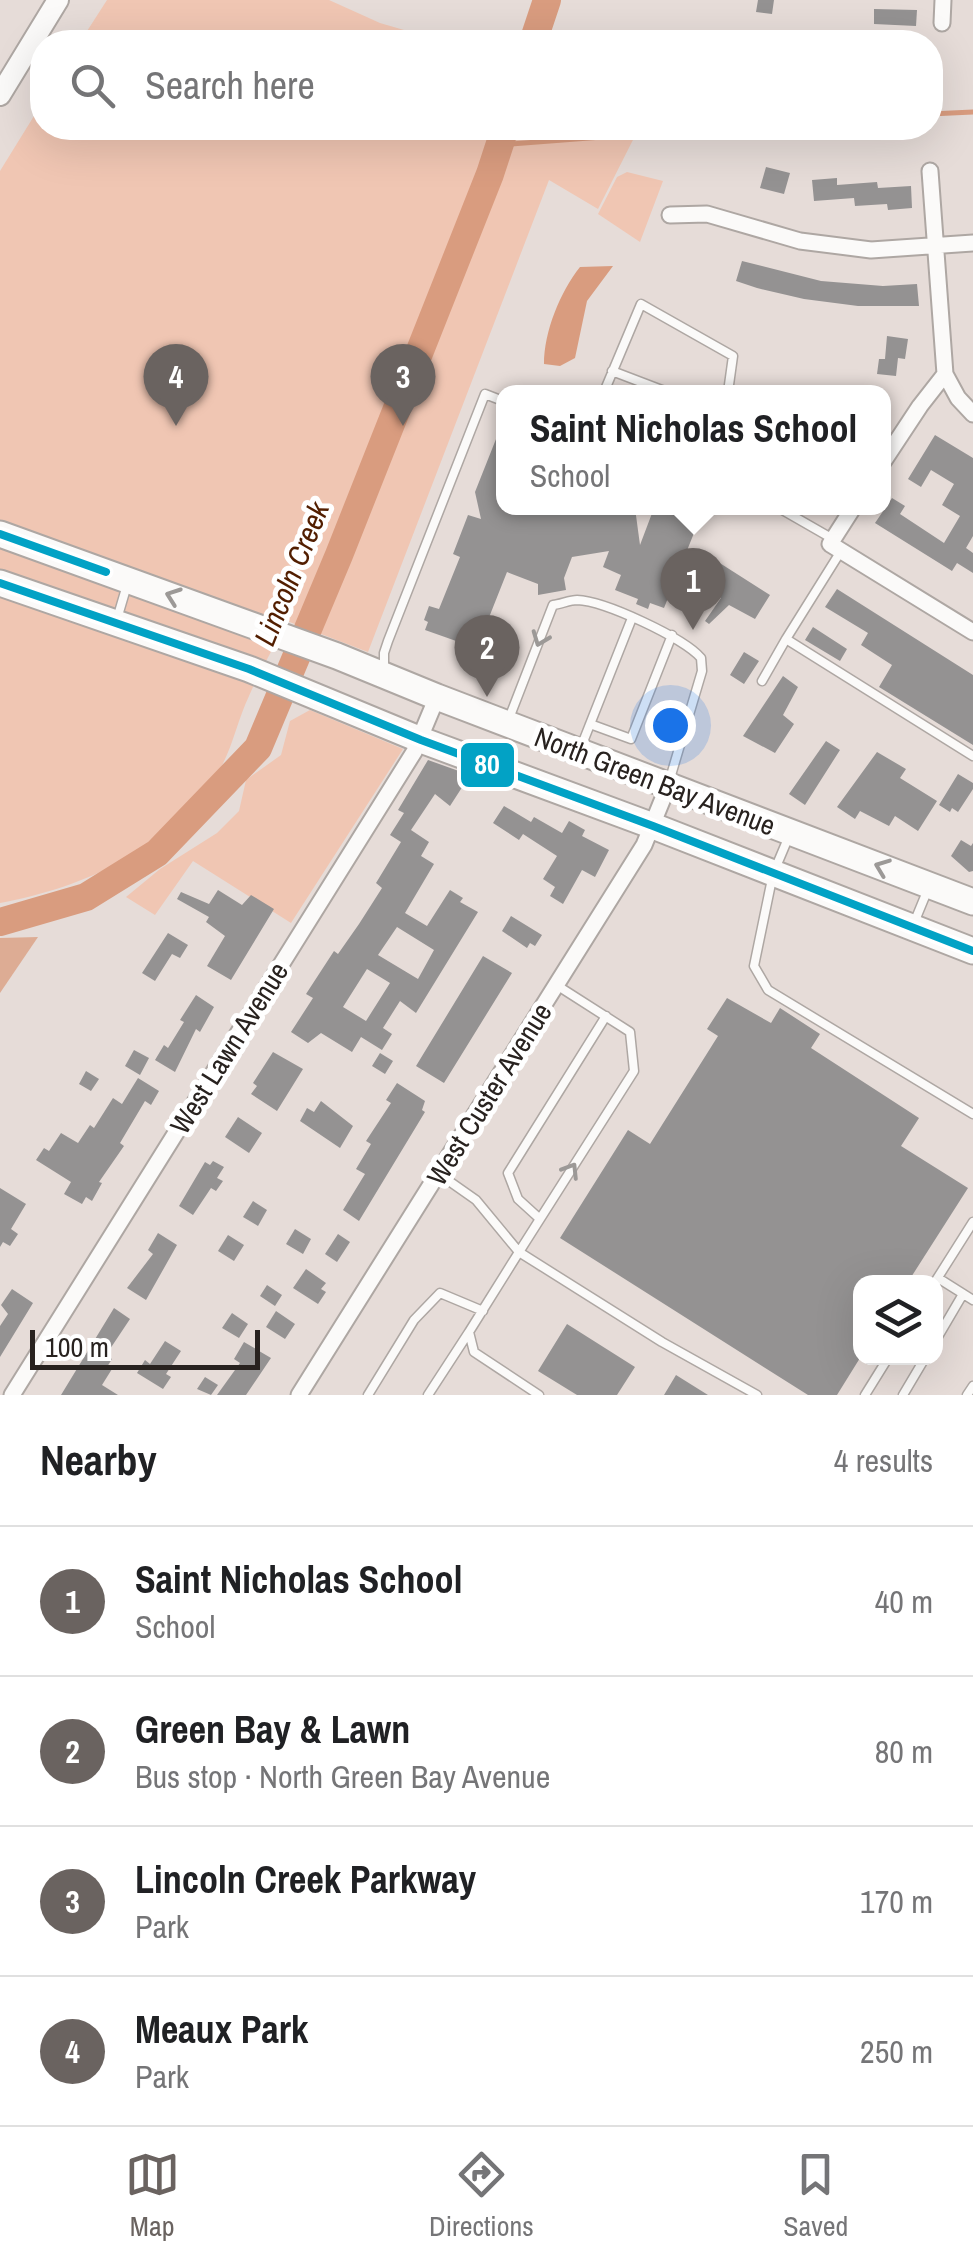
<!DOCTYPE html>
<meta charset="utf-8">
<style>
:root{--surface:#fff;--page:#f2f2f2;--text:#202124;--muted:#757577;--line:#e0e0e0;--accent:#6a6360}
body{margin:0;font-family:"Archivo Narrow",sans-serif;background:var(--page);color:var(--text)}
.controls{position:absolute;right:30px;bottom:30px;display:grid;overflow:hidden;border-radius:20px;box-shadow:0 10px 40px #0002}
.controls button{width:90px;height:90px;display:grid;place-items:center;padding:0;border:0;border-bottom:2px solid var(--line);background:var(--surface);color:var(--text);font:50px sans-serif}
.scale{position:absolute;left:30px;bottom:25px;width:230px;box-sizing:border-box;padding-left:10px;border:5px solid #28221f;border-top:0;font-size:28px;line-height:35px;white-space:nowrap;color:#28221f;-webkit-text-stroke:8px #fff;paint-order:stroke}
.you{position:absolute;left:670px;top:725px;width:35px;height:35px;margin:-25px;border:8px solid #fff;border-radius:50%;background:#1a73e8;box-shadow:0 0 0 15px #1a73e833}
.badge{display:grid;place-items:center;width:65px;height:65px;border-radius:50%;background:var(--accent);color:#fff;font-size:32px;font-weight:700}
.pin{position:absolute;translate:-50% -82px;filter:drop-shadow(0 2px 5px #0008)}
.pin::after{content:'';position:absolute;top:52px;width:35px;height:30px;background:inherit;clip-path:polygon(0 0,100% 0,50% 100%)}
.popup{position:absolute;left:496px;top:385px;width:395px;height:130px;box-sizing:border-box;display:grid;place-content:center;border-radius:20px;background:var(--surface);filter:drop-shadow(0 2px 8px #0005);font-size:32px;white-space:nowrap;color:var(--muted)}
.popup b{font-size:38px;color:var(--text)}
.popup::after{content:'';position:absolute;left:50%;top:100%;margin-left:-20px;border:20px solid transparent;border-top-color:var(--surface)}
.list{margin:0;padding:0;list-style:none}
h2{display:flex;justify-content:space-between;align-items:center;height:130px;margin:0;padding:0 40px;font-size:42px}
h2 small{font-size:32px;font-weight:400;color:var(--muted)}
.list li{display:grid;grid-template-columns:65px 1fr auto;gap:30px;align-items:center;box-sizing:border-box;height:150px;padding:0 40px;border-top:2px solid var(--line)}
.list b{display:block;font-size:38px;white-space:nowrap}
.list p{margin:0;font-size:32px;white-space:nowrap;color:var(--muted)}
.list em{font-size:32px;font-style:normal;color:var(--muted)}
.icon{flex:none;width:55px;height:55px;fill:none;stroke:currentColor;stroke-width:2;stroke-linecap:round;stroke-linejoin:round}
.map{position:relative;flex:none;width:973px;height:1395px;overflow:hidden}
.search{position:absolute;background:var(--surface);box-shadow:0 10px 40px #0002;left:30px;right:30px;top:30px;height:110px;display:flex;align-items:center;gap:25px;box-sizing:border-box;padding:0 35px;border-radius:40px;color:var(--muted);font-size:38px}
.sheet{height:730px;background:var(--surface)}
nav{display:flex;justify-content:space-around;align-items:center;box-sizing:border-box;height:140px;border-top:2px solid var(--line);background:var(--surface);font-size:28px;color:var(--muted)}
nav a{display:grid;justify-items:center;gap:5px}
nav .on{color:var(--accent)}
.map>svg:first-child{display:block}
.green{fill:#f0c6b3}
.forest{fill:#ddac94}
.water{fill:#d99c7f}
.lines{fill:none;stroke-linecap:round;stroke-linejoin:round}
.stream{stroke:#d99c7f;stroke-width:5}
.river{stroke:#d99c7f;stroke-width:28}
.building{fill:#949292;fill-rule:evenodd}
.service-casing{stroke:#aea7a3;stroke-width:11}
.minor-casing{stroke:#aea7a3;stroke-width:19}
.tertiary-casing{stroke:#aea7a3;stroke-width:24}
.primary-casing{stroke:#aea7a3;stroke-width:29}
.service{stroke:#fbfaf9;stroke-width:8}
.minor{stroke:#fbfaf9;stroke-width:15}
.tertiary{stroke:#fbfaf9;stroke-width:20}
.primary{stroke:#fbfaf9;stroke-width:25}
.bus-1-casing{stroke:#fff;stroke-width:15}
.bus-1{stroke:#02a2c5;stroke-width:8}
.oneway{stroke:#9c9997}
.labels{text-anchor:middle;stroke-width:10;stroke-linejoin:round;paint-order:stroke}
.street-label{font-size:28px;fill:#28221f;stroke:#fff}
.water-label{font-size:30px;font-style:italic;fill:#521e00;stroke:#fff}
.line-badge{stroke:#fff;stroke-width:4}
.badge-label{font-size:28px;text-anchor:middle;font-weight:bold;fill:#fff}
</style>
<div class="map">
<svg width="973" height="1395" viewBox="0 0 973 1395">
<rect width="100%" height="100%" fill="#e6dcd8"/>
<path class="green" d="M107,0H329L380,23L445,42H80Z
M42,103V128H639L598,209L549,180L368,652L287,621C275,646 260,670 249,696C237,721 232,751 217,774C169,849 86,887 0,903V171Z
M627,172L663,181L640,242L598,214L617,177Z
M310,710L403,749L291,923L193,861L155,915L126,897L160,869L217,833L239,811L246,780L281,755L290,721Z"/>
<path class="forest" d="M38,937L0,993V938Z"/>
<path class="water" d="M613,266L587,301L575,358L560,366L544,364C544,332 560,292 580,267Z"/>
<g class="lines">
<path class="stream" d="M930,114L973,112
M499,145L719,128"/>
<path class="river" d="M533,42L547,0
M0,922L86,897L157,853L258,748L339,555L490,174L505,128"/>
</g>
<path class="building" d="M758,0H774L772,14L756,12Z
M874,9L917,10L916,26L874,24Z
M766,167L790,173L784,194L760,188Z
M837,178V185L877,182L878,188L911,186L912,208L888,210L887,204L855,206L854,198L814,201L812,180Z
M742,261L821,281L883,286L917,284L919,306H858L804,299L757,288L736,281Z
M887,336L908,339L905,359L898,358L896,376L877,374L879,359H885Z
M502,424L503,508H635L640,545L654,508H704L664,608L650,603L648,609L636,604L638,599L615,590L621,575L603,567L609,551L572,557L564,578L566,590L538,595V584L507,572L484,630L493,633L488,648L478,645L476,648L425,630L428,622L424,620L429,606L439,609L460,557L453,554L468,515L481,519L475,492Z
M935,435L973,458V536L966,548L973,553V573L957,563L952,571L875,523L892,498L905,506L900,514L944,543L960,516L942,505L954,484L931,470L921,487L908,479Z
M715,560L770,595L755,619L729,605L709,624L705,621L721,598L700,584Z
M837,589L973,675V745L879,687L892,665L861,645L868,633L825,607Z
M813,627L847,649L840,661L805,640Z
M744,652L759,661L744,684L730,675Z
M783,676L798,687L783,715L794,724L775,753L743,736Z
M826,741L840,750L805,805L789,794Z
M877,752L906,769L900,778L937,801L918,831L895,816L889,826L860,811L855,819L837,807Z
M428,760L470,775L450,806L435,794L411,830L429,842L421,856L434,864L405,913L427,926L450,890L463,898L460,902L478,912L416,1013L400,1001L383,1028L392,1034L382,1050L361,1037L352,1052L321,1033L308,1043L291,1032L313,998L306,994L334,951L338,954L359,924L382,888L376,883L401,842L390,835L404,813L398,810ZM397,927L434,950L418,979L378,955ZM367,969L390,983L366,1021L343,1007Z
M958,774L973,783V789L958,812L952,808L950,812L939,805Z
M504,806L531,822L534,817L562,833L569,821L585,830L582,836L609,850L595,877L582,870L563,904L550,896L555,887L543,879L557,856L523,834L519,840L493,823Z
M961,840L971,846L973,843V871L969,872L951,856Z
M218,890L242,905L251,895L274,909L231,980L207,966L225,936L206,922L209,917L177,899L181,892L209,904Z
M511,916L542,935L535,946L530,943L527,948L502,931Z
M168,933L188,945L180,958L172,954L155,981L142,973Z
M483,956L512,973L444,1083L416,1066Z
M196,995L214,1007L200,1032L196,1029L175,1072L155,1060L164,1045L168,1048L184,1022L180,1020Z
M727,998L771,1023L780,1008L820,1034L811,1048L919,1118L901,1146L968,1188L908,1282H860V1358L837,1395H808L560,1238L628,1130L650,1144L718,1036L707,1029Z
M134,1050L149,1058L140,1075L125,1066Z
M273,1052L303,1069L277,1111L251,1094L257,1086L253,1083Z
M380,1053L393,1061L385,1074L372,1066Z
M86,1071L99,1079L91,1091L79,1084Z
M138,1078L159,1091L151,1105L145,1101L120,1143L124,1146L99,1182L102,1183L92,1201L86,1197L82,1204L64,1194L71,1182L36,1160L44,1148L49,1151L61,1133L78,1143L90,1125L94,1128L113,1098L122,1104Z
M397,1083L425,1101L422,1110L425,1112L359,1221L343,1210L365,1174L356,1169L371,1144L366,1141L391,1103L386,1100Z
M321,1101L353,1126L340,1148L300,1121L307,1108L314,1112Z
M238,1117L262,1133L249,1153L225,1137Z
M213,1161L224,1167L217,1178L223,1181L216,1191L211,1188L193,1215L179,1206L205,1162L210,1165Z
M0,1188L26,1204L11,1229L18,1234L10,1246L3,1242L0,1247Z
M253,1201L267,1210L258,1226L243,1217Z
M295,1229L311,1239L303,1254L286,1244Z
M158,1233L177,1245L146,1300L127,1288L153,1254L148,1250Z
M338,1234L350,1242L337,1262L325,1254Z
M228,1235L244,1245L234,1261L218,1251Z
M306,1269L326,1283L321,1289L326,1292L318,1304L293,1288Z
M267,1285L282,1295L275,1306L260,1296Z
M12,1289L33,1303L0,1357V1326L8,1314L1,1305Z
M114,1308L130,1319L106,1355L112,1359L107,1367L112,1369L102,1385L118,1395H61Z
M276,1311L295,1324L285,1339L266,1327Z
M232,1313L248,1324L239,1338L222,1328Z
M567,1324L635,1367L617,1395H577L538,1371Z
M165,1341L181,1351L166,1374L171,1377L163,1389L137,1373L145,1360L150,1364Z
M244,1342L271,1358L246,1395H217L240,1363L234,1359Z
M676,1375L708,1395H664Z
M205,1377L218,1385L211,1395L197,1389Z"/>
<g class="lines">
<g class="service-casing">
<path id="service" d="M612,371L667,392
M604,392L641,304L733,356L728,392
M779,508L833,539
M841,551L786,639L973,756
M117,619L127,585
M384,671V653L388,641L485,394L503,401
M762,681L786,639
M508,721L553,605C561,604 570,600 577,600C605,601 684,638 701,658L702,671L669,782
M590,724L631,739L672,635
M581,747L632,618
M789,836L773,874L754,966L768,990L973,1114
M914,923L928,889
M558,986L630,1032L634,1071L519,1252L662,1342L757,1395
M439,1174L476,1200L519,1252L469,1332L474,1352L539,1395
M540,1219L518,1199L508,1173L606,1016
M938,1278L973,1300
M935,1282L973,1222
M936,1340L963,1294
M368,1395L414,1320L440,1293L483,1311
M428,1395L469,1332
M865,1395L888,1358
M903,1395L925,1358
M967,1395L973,1386"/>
</g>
<g class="minor-casing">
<path id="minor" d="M942,23L943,0
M670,215L707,214L800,241L871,250L973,243
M945,374L958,398L973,414
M883,462L920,406L945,374L930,171
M853,508L830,544L973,632
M12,1395L414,752L437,697
M299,1395L644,845L668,786"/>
</g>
<g class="tertiary-casing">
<path id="tertiary" d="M0,95L58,0"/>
</g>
<g class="primary-casing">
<path id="primary" d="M0,534L337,656L437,697L973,902
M0,583L249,669L421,740L653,826L973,951"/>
</g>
<use href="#service" class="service"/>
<use href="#minor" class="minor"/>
<use href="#tertiary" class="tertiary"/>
<use href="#primary" class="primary"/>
<g class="bus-1-casing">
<path id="bus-1" d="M0,534L106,572
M0,583L249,669L421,740L653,826L973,951"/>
</g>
<use href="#bus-1" class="bus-1"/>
</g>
<defs><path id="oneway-chevron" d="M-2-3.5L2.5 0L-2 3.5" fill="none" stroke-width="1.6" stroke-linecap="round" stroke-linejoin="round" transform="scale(2.5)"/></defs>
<g class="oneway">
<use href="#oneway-chevron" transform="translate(173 596) rotate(-160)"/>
<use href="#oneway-chevron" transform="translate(540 639) rotate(111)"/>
<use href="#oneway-chevron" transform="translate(882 867) rotate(-159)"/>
<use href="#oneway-chevron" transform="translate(571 1170) rotate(-58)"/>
</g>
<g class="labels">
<g class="street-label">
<text transform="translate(655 781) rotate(21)" y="10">North Green Bay Avenue</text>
<text transform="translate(229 1048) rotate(-58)" y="10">West Lawn Avenue</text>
<text transform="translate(489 1094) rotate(-58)" y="10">West Custer Avenue</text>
</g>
<g class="water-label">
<text transform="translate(292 574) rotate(-68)" y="10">Lincoln Creek</text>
</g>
</g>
<rect class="line-badge" x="459" y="741" width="57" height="48" rx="10" fill="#02a2c5"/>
<g class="badge-label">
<text x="487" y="774">80</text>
</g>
</svg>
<div class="controls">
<button><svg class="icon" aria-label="layers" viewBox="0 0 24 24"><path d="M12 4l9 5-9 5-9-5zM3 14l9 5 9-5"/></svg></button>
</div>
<div class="scale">100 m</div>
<div class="you"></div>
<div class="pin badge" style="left:693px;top:630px">1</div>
<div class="popup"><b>Saint Nicholas School</b>School</div>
<div class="pin badge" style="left:487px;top:697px">2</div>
<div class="pin badge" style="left:403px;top:426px">3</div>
<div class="pin badge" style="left:176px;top:426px">4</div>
<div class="search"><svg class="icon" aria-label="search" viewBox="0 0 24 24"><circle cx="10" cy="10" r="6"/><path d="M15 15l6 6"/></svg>Search here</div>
</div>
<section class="sheet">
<h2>Nearby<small>4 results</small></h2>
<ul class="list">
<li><span class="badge">1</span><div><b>Saint Nicholas School</b><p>School</p></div><em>40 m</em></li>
<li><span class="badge">2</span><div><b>Green Bay &amp; Lawn</b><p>Bus stop · North Green Bay Avenue</p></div><em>80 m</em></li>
<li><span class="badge">3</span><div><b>Lincoln Creek Parkway</b><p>Park</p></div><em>170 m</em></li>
<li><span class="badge">4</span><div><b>Meaux Park</b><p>Park</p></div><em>250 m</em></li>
</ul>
</section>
<nav>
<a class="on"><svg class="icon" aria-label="map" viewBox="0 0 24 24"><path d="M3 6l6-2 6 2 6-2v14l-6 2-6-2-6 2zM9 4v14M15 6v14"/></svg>Map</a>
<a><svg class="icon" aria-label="directions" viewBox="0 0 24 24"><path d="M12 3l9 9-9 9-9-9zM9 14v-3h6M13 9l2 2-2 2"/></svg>Directions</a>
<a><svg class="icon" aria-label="saved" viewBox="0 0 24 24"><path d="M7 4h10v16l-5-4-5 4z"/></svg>Saved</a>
</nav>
